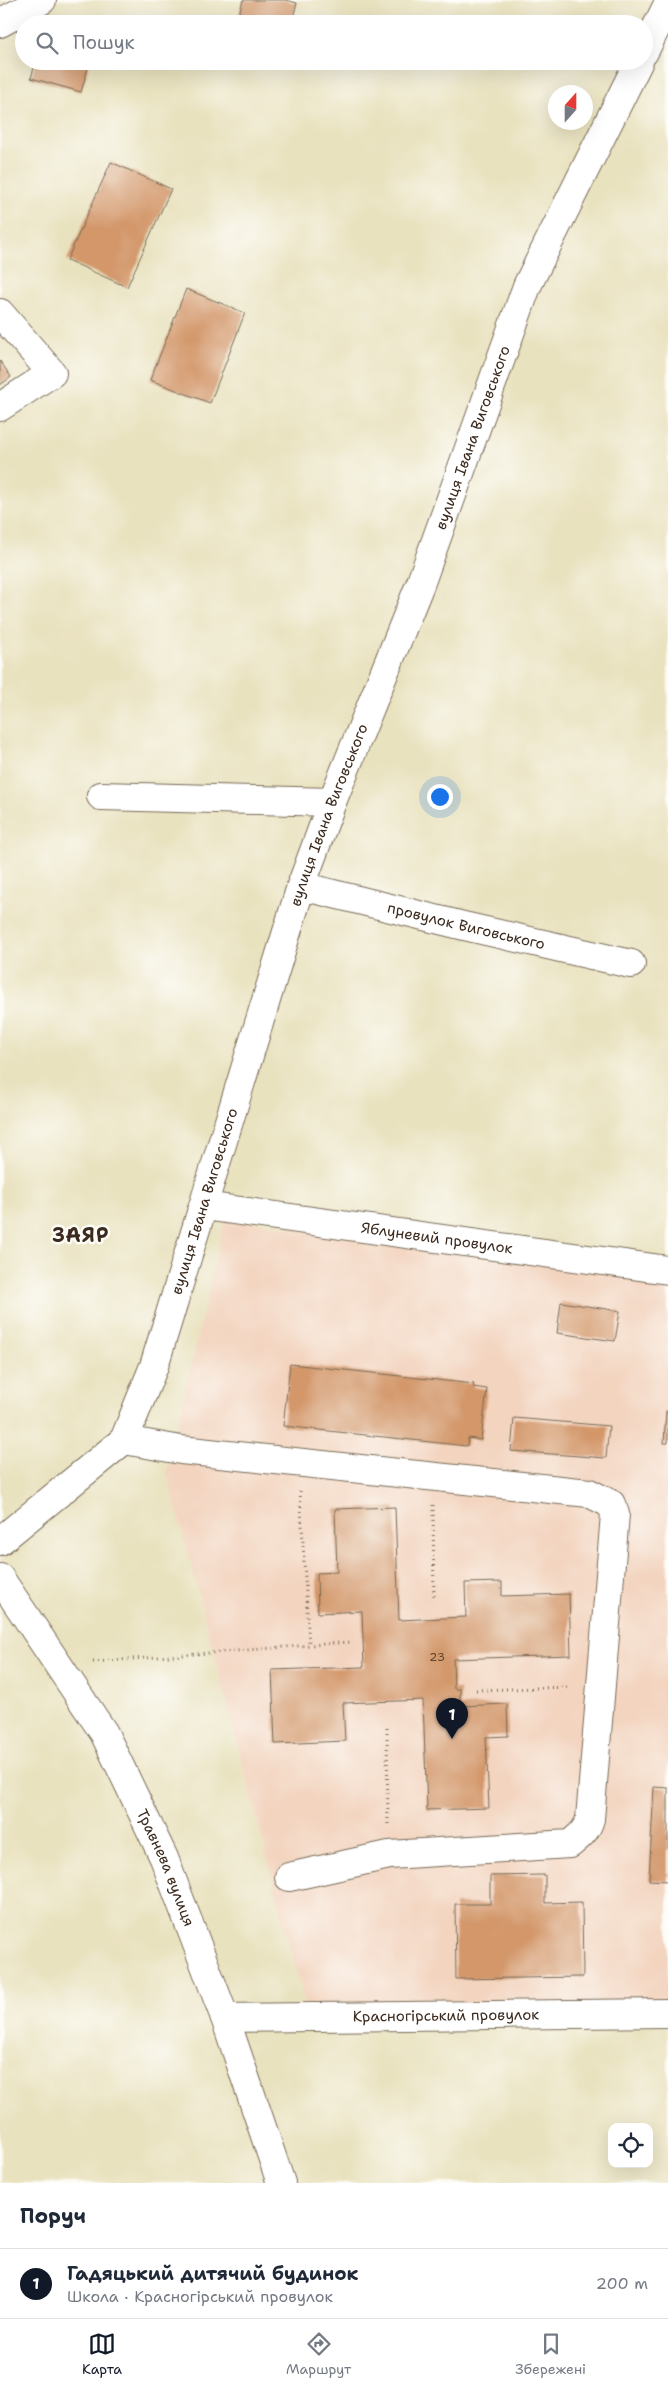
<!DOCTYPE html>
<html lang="uk">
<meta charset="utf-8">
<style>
:root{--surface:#fff;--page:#f2f2f3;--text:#1f2937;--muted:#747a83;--line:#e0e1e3;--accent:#111827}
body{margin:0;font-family:"Shantell Sans",sans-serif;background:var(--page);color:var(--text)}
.controls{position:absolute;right:15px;bottom:15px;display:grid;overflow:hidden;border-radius:10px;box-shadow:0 5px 20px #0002}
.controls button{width:45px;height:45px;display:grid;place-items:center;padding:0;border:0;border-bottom:1px solid var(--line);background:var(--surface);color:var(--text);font:25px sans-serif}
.compass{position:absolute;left:548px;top:85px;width:45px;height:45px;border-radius:50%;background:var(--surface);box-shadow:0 5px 20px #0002;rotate:21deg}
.you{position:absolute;left:439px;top:796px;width:18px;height:18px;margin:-12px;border:4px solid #fff;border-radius:50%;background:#1a73e8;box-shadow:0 0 0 8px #1a73e833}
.badge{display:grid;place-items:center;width:32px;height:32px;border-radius:50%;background:var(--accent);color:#fff;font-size:16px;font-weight:700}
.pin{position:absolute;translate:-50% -41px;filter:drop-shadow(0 1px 2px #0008)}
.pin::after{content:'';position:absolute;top:26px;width:18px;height:15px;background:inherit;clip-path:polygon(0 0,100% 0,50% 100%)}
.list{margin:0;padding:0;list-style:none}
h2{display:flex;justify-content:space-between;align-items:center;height:65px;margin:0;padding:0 20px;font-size:21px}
h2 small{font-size:16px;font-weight:400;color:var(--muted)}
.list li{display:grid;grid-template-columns:32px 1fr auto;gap:15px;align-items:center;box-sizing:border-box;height:70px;padding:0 20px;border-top:1px solid var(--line)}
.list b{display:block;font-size:19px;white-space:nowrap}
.list p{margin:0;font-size:16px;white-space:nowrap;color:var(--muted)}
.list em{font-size:16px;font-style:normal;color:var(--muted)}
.icon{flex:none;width:28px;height:28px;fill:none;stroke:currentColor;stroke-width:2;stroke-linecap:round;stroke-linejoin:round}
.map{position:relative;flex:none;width:668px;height:2183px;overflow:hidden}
.search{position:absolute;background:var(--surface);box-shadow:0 5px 20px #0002;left:15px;right:15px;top:15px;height:55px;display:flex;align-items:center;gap:12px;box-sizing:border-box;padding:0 18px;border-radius:28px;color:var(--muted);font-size:19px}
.sheet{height:135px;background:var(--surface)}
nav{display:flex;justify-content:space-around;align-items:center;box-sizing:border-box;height:70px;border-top:1px solid var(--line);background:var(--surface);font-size:14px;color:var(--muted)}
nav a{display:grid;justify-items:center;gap:2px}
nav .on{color:var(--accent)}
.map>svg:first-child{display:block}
.built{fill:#f3d4bf}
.building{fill:#d3976a}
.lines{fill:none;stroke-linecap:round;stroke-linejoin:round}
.minor-casing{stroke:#786a56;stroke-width:30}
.path{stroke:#786a56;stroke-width:3;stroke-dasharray:1 4;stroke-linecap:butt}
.minor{stroke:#fff;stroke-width:28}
.labels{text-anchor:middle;stroke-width:5;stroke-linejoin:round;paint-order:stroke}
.number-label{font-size:12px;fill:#614531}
.street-label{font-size:15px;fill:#3b2a1e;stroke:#fdfcf7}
.district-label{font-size:20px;font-weight:bold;letter-spacing:1px;fill:#3b2a1e;stroke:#fdfcf7}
</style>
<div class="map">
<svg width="668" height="2183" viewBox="0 0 668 2183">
<rect width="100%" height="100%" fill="#fdfcf7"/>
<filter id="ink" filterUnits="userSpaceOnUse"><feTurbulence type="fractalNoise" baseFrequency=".02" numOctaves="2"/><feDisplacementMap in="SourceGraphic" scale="10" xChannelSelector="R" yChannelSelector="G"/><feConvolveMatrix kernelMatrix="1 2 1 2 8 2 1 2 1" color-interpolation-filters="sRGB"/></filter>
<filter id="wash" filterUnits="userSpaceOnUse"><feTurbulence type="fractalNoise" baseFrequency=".0096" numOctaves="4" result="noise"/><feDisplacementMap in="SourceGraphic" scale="20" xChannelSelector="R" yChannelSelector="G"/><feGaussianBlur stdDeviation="1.12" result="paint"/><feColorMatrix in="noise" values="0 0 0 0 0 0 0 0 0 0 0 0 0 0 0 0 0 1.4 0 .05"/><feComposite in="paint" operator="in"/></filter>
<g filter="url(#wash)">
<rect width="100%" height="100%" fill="#e9e2bf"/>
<path class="built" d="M225,1218L668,1279V2006L308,2015L167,1472Z"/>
<g id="blocks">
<path class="building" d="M243,0H286L297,3L291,24H236Z
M36,61H90L81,92L31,78Z
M111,162L171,189L127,287L67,260Z
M186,289L245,313L210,403L150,380Z
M0,361L11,377L0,385Z
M561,1302L620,1311L615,1341L557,1333Z
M290,1364L474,1384L473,1387L487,1389L481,1440L468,1438L467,1446L283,1426Z
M666,1411L668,1412V1443H664Z
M514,1418L609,1426L606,1458L511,1451Z
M395,1507L399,1620L466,1617L465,1583L502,1582V1596L569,1594L571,1655L453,1659L454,1689H460V1706L507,1704L508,1736L486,1737L489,1808L427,1810L423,1700L343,1703L345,1741L275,1744L272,1670L364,1667L362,1611L318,1613L317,1573L337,1572L335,1509Z
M654,1787L668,1788V1881L649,1880Z
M545,1875V1903L582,1902L583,1977L456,1979L455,1904H490V1876Z"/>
</g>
</g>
<g filter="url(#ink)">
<use href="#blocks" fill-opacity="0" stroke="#786a56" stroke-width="1"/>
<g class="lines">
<g class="minor-casing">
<g id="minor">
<path d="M0,23L42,0"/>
<path d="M644,52L668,4"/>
<path d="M0,313L52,373L0,407"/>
<path d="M101,796L332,802"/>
<path id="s1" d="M301,886L464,926L631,964"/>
<path id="s2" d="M204,1206L668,1270"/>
<path d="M124,1440L181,1450L589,1493L611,1504L615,1514L590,1819C587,1830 580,1836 570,1844L389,1855L289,1877"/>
<path id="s3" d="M0,1541L124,1440L154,1366L301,886L332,802L421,582L527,286L639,61"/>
<path id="s4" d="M0,1578L104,1733L164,1858L225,2018L281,2183"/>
<path id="s5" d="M225,2018L668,2013"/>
</g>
</g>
<path class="path" d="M300,1491L309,1645
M433,1505L434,1600
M93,1662L350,1642
M476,1690L570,1687
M387,1728L388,1825"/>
<use href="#minor" class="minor"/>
</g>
</g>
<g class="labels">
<g class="number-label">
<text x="437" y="1661">23</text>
</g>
<g class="street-label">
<text dy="5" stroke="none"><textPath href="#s3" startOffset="1222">вулиця Івана Виговського</textPath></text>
<text dy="5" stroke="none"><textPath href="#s3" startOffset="818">вулиця Івана Виговського</textPath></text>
<text dy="5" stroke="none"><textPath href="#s1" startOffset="170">провулок Виговського</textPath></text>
<text dy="5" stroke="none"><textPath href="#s3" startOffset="412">вулиця Івана Виговського</textPath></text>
<text dy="5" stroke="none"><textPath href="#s2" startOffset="235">Яблуневий провулок</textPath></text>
<text dy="5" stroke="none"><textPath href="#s4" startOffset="335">Травнева вулиця</textPath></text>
<text dy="5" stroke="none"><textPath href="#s5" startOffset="221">Красногірський провулок</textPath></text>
</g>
<g class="district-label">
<text x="81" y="1242">ЗАЯР</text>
</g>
</g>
</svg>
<div class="controls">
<button><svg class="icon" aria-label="locate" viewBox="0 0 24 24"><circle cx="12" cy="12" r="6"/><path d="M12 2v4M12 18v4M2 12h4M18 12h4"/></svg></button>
</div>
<svg class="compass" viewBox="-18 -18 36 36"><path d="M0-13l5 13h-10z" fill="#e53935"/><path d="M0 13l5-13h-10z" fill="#747a83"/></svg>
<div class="you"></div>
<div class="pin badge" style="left:452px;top:1739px">1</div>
<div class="search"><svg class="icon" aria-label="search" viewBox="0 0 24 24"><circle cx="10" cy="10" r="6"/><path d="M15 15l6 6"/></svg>Пошук</div>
</div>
<section class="sheet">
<h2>Поруч<small></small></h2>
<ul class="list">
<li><span class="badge">1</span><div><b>Гадяцький дитячий будинок</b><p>Школа · Красногірський провулок</p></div><em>200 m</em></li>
</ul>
</section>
<nav>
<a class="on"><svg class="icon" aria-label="map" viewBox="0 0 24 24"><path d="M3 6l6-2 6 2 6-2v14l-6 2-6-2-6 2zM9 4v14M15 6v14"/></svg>Карта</a>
<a><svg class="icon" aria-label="directions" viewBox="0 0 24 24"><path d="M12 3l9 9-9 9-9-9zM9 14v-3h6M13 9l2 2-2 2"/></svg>Маршрут</a>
<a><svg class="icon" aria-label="saved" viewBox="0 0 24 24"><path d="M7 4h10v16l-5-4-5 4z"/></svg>Збережені</a>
</nav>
